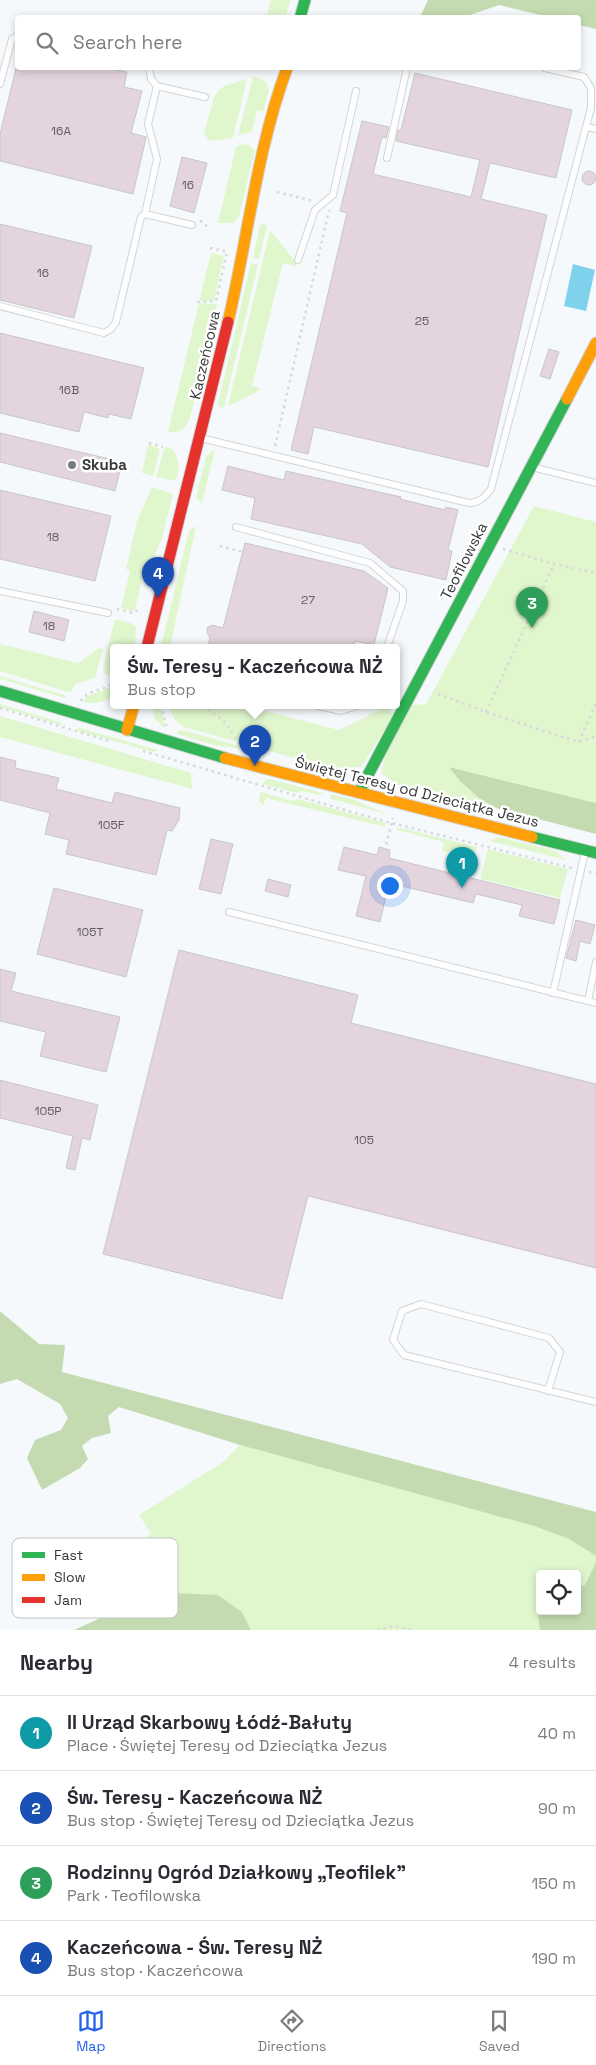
<!DOCTYPE html>
<meta charset="utf-8">
<style>
:root{--surface:#fff;--page:#f2f2f3;--text:#2b2b33;--muted:#7c7c81;--line:#e1e1e2;--accent:#2563eb}
body{margin:0;font-family:"Space Grotesk",sans-serif;background:var(--page);color:var(--text)}
.controls{position:absolute;right:15px;bottom:15px;display:grid;overflow:hidden;border-radius:5px;box-shadow:0 2px 8px #0003}
.controls button{width:45px;height:45px;display:grid;place-items:center;padding:0;border:0;border-bottom:1px solid var(--line);background:var(--surface);color:var(--text);font:25px sans-serif}
.you{position:absolute;left:389px;top:885px;width:18px;height:18px;margin:-12px;border:4px solid #fff;border-radius:50%;background:#1a73e8;box-shadow:0 0 0 8px #1a73e833}
.badge{display:grid;place-items:center;width:32px;height:32px;border-radius:50%;background:var(--accent);color:#fff;font-size:16px;font-weight:700}
.pin{position:absolute;translate:-50% -41px;filter:drop-shadow(0 1px 2px #0008)}
.pin::after{content:'';position:absolute;top:26px;width:18px;height:15px;background:inherit;clip-path:polygon(0 0,100% 0,50% 100%)}
.popup{position:absolute;left:110px;top:644px;width:290px;height:65px;box-sizing:border-box;display:grid;place-content:center;border-radius:5px;background:var(--surface);filter:drop-shadow(0 1px 4px #0005);font-size:16px;white-space:nowrap;color:var(--muted)}
.popup b{font-size:19px;color:var(--text)}
.popup::after{content:'';position:absolute;left:50%;top:100%;margin-left:-10px;border:10px solid transparent;border-top-color:var(--surface)}
.list{margin:0;padding:0;list-style:none}
h2{display:flex;justify-content:space-between;align-items:center;height:65px;margin:0;padding:0 20px;font-size:21px}
h2 small{font-size:16px;font-weight:400;color:var(--muted)}
.list li{display:grid;grid-template-columns:32px 1fr auto;gap:15px;align-items:center;box-sizing:border-box;height:75px;padding:0 20px;border-top:1px solid var(--line)}
.list b{display:block;font-size:19px;white-space:nowrap}
.list p{margin:0;font-size:16px;white-space:nowrap;color:var(--muted)}
.list em{font-size:16px;font-style:normal;color:var(--muted)}
.icon{flex:none;width:28px;height:28px;fill:none;stroke:currentColor;stroke-width:2;stroke-linecap:round;stroke-linejoin:round}
.map{position:relative;flex:none;width:596px;height:1630px;overflow:hidden}
.search{position:absolute;background:var(--surface);box-shadow:0 2px 8px #0003;left:15px;right:15px;top:15px;height:55px;display:flex;align-items:center;gap:12px;box-sizing:border-box;padding:0 18px;border-radius:5px;color:var(--muted);font-size:19px}
.sheet{height:365px;background:var(--surface)}
nav{display:flex;justify-content:space-around;align-items:center;box-sizing:border-box;height:70px;border-top:1px solid var(--line);background:var(--surface);font-size:14px;color:var(--muted)}
nav a{display:grid;justify-items:center;gap:2px}
nav .on{color:var(--accent)}
.map>svg:first-child{display:block}
.green{fill:#e0f7ce}
.forest{fill:#c4dbb1}
.water{fill:#7ed2ec}
.building{fill:#e3d4dd;stroke:#c7c7c9}
.lines{fill:none;stroke-linecap:round;stroke-linejoin:round}
.lane-casing{stroke:#d2d4d6;stroke-width:8}
.fast-casing{stroke:#d2d4d6;stroke-width:13}
.slow-casing{stroke:#d2d4d6;stroke-width:13}
.jam-casing{stroke:#d2d4d6;stroke-width:13}
.path{stroke:#d7d8d9;stroke-width:2.5;stroke-dasharray:2.5 4;stroke-linecap:butt}
.lane{stroke:#fefeff;stroke-width:6}
.fast{stroke:#30b455;stroke-width:11}
.slow{stroke:#ff9f0a;stroke-width:11}
.jam{stroke:#e5322d;stroke-width:11}
.poi-dot{fill:#797b7d;stroke:#fff;stroke-width:2}
.labels{text-anchor:middle;stroke-width:5;stroke-linejoin:round;paint-order:stroke}
.number-label{font-size:12px;fill:#615e62}
.street-label{font-size:15px;fill:#363739;stroke:#fff}
.poi-label{font-size:15px;font-weight:bold;fill:#363739;stroke:#fff;text-anchor:start}
.key{fill:#fff;stroke:#c3c3c4;stroke-width:1}
.key-label{font-size:14px;fill:#363739}
</style>
<div class="map">
<svg width="596" height="1630" viewBox="0 0 596 1630">
<rect width="100%" height="100%" fill="#f6f9fc"/>
<path class="green" d="M271,0H290L286,17H266Z
M253,77H256L267,82L269,90L263,112L257,110L252,132L238,135Z
M247,79L233,138L210,141L204,134L214,97L219,90L224,86Z
M243,144L249,145L255,150L239,217L234,223H218L236,147Z
M264,224L267,225V227L259,259L253,258L260,225Z
M270,230L296,262V266L283,263L252,386L260,388L259,391L228,406Z
M211,253L224,256L214,301H199Z
M251,263L258,265L224,407L220,408L218,404Z
M199,303L217,304L190,418C186,428 180,434 168,432Z
M148,444L160,449L153,476L142,473Z
M165,446C180,450 181,469 175,481L156,477Z
M215,449L202,504L196,497L206,456Z
M152,487L173,494L162,538L148,571H144L135,609L132,611L121,608L130,571L126,569L137,521Z
M534,506L596,522V803L450,767C462,786 480,798 499,809L398,785L381,773L386,751L412,705L426,704Z
M196,526L170,647H163L162,642L189,530Z
M115,619L131,623L136,627L135,647H114V677L104,674L103,668Z
M0,644L78,663L99,648L103,649L95,678L76,684L71,691L68,692L0,671Z
M0,676L64,695L68,699L0,679Z
M114,686V696C104,703 94,704 83,702L87,696Z
M0,704L62,723L61,725L0,707Z
M152,705H159L164,720V728L155,719Z
M168,705H241L339,730L385,707L395,714L361,767L333,769L184,727L175,720Z
M0,716L191,773L192,789L0,737Z
M76,727L158,750L153,752L78,731Z
M182,730L247,748V749L217,746L177,734V732Z
M270,779L323,793L319,795L302,791L296,793L262,784L266,780Z
M260,792L292,801L298,799L386,823L385,827L266,798L263,806L259,801Z
M330,794L352,799L387,814L331,799Z
M397,827L477,847L474,854L468,858L462,856V853L450,850L448,853L442,851L444,842L397,830Z
M499,837L556,851L566,860L490,841Z
M488,849L568,869L560,898L480,879Z
M240,1445L534,1526L569,1539L596,1556V1562L585,1585L577,1587V1574H540L541,1611L538,1615L540,1630H251L242,1612L218,1595L176,1593L162,1586L145,1565L134,1545L151,1534L139,1515L223,1462Z"/>
<path class="forest" d="M428,0H596V29L579,25L578,18L549,17L499,5L464,17H420Z
M449,767L596,803V834L499,809L480,799L460,781Z
M0,1311L39,1344L65,1345L62,1372L596,1512V1556L569,1539L534,1526L240,1445L119,1407L108,1416L111,1433L92,1438L82,1446L88,1459L80,1468L42,1490L27,1458L35,1440L61,1430L68,1418L60,1404L17,1379L0,1384Z
M596,1562V1630H540L538,1615L541,1611H577V1587L585,1585Z
M145,1565L162,1586L176,1593L218,1595L242,1612L251,1630H74L140,1600L130,1577Z"/>
<path class="water" d="M573,264L595,270L586,311L564,306Z"/>
<path class="building" d="M16,68H107L127,72L124,87L142,91L131,133L146,137V138L133,194L0,161V134Z
M415,73L572,110L556,178L490,163L481,199L547,215L488,467L314,427L308,454L291,450L347,213L340,211L362,121L389,127L386,138L382,137L373,174L471,197L480,160L396,141L398,130H401Z
M182,157L207,163L194,213L170,206Z
M582 178a7 7 0 1 1 14 0a7 7 0 1 1-14 0Z
M0,224L92,246L74,318L0,300Z
M0,333L144,368L131,419L109,414L108,418L84,412L79,432L0,413Z
M549,349L559,352L550,379L540,376Z
M0,433L122,462L115,491L0,462Z
M228,466L284,480L286,471L401,497L400,499L445,510L446,507L458,510L448,550L452,551L446,580L390,567L362,544L251,519L255,498L222,490Z
M0,490L111,516L95,581L0,559Z
M245,543L364,571L388,588L374,645L355,641L354,647H208L210,638L207,632V628L212,625L223,628Z
M34,611L69,620L64,641L29,632Z
M0,757L16,761L15,768L59,778L56,789L112,803L115,792L180,808L179,820L172,831L167,830L156,875L66,854L69,840L45,834L50,813L0,800Z
M211,839L233,844L221,894L199,889Z
M344,847L377,855L379,847L390,850L389,858L560,900L554,924L519,916L522,905L476,894L473,903L389,883L380,922L356,916L366,876L338,870Z
M268,879L291,885L288,897L265,891Z
M54,888L143,910L126,977L37,954Z
M576,920L595,925L590,944L580,941L576,961L566,958Z
M179,950L358,995L351,1023L596,1084V1268L308,1196L282,1299L103,1254Z
M0,969L16,973L11,991L120,1017L106,1072L40,1056L46,1032L0,1021Z
M0,1080L98,1105L90,1140L82,1138L75,1170L66,1168L73,1136L0,1118Z"/>
<g class="lines">
<g class="lane-casing">
<path id="lane" d="M149,68L151,79L157,86L205,97
M0,84L12,39L18,35
M587,127L596,129
M387,158L407,68
M145,214L157,159L148,124L157,86
M298,260L315,210L333,195L356,91
M0,306L104,333L111,329L116,322L141,217L145,214L192,225
M201,438L469,503C479,503 485,497 491,489L591,108V88L584,77L545,68
M532,467L596,483
M236,527L370,563L403,591V601L387,647
M0,591L108,613
M315,705L341,711L360,705
M229,912L596,1003
M553,993L585,852
M588,1001L596,962
M548,1391L560,1352L549,1338L421,1304L402,1311L393,1340L404,1355L596,1402"/>
</g>
<g class="fast-casing">
<path id="fast" d="M300,18L305,0
M0,691L225,758
M359,792L567,399
M532,837L596,853"/>
</g>
<g class="slow-casing">
<path id="slow" d="M228,322C248,237 257,149 287,68
M567,399L596,343
M127,730L134,705
M225,758L532,837"/>
</g>
<g class="jam-casing">
<path id="jam" d="M147,647L228,322"/>
</g>
<path class="path" d="M277,192L313,201
M200,221L203,222L208,228
M210,248L229,252
M197,302L216,301L227,252
M149,443L163,447
M275,446L329,210
M220,546L243,552
M503,549L554,564L596,573
M117,609L133,613L137,610
M438,694L486,712L579,742L596,736
M81,701C87,689 104,691 114,683
M161,705L166,726
M203,705L226,723L239,744
M0,708L109,741
M486,712L554,564
M579,742L596,703
M143,751L376,819L572,868
M383,857L393,818
M589,872L596,874
M377,1630L394,1626L412,1630"/>
<use href="#lane" class="lane"/>
<use href="#fast" class="fast"/>
<use href="#slow" class="slow"/>
<use href="#jam" class="jam"/>
</g>
<circle class="poi-dot" cx="72" cy="465" r="5"/>
<g class="labels">
<g class="number-label">
<text x="61" y="135">16A</text>
<text x="188" y="189">16</text>
<text x="43" y="277">16</text>
<text x="422" y="325">25</text>
<text x="69" y="394">16B</text>
<text x="53" y="541">18</text>
<text x="308" y="604">27</text>
<text x="49" y="630">18</text>
<text x="111" y="829">105F</text>
<text x="90" y="936">105T</text>
<text x="48" y="1115">105P</text>
<text x="364" y="1144">105</text>
</g>
<g class="street-label">
<text transform="translate(205 355) rotate(-77)" y="5">Kaczeńcowa</text>
<text transform="translate(464 561) rotate(-63)" y="5">Teofilowska</text>
<text transform="translate(417 792) rotate(14)" y="5">Świętej Teresy od Dzieciątka Jezus</text>
</g>
<g class="poi-label">
<text x="82" y="470">Skuba</text>
</g>
</g>
<rect x="12" y="1538" width="166" height="80" rx="8" class="key"/>
<rect x="22" y="1552" width="23" height="6" fill="#30b455"/>
<rect x="22" y="1574" width="23" height="7" fill="#ff9f0a"/>
<rect x="22" y="1597" width="23" height="6" fill="#e5322d"/>
<g class="key-label">
<text x="54" y="1560">Fast</text>
<text x="54" y="1582">Slow</text>
<text x="54" y="1605">Jam</text>
</g>
</svg>
<div class="controls">
<button><svg class="icon" aria-label="locate" viewBox="0 0 24 24"><circle cx="12" cy="12" r="6"/><path d="M12 2v4M12 18v4M2 12h4M18 12h4"/></svg></button>
</div>
<div class="you"></div>
<div class="pin badge" style="left:462px;top:888px;background:#0f9aa8">1</div>
<div class="pin badge" style="left:255px;top:766px;background:#1a4fb4">2</div>
<div class="popup"><b>Św. Teresy - Kaczeńcowa NŻ</b>Bus stop</div>
<div class="pin badge" style="left:532px;top:628px;background:#2e9e5b">3</div>
<div class="pin badge" style="left:158px;top:598px;background:#1a4fb4">4</div>
<div class="search"><svg class="icon" aria-label="search" viewBox="0 0 24 24"><circle cx="10" cy="10" r="6"/><path d="M15 15l6 6"/></svg>Search here</div>
</div>
<section class="sheet">
<h2>Nearby<small>4 results</small></h2>
<ul class="list">
<li><span class="badge" style="background:#0f9aa8">1</span><div><b>II Urząd Skarbowy Łódź-Bałuty</b><p>Place · Świętej Teresy od Dzieciątka Jezus</p></div><em>40 m</em></li>
<li><span class="badge" style="background:#1a4fb4">2</span><div><b>Św. Teresy - Kaczeńcowa NŻ</b><p>Bus stop · Świętej Teresy od Dzieciątka Jezus</p></div><em>90 m</em></li>
<li><span class="badge" style="background:#2e9e5b">3</span><div><b>Rodzinny Ogród Działkowy „Teofilek”</b><p>Park · Teofilowska</p></div><em>150 m</em></li>
<li><span class="badge" style="background:#1a4fb4">4</span><div><b>Kaczeńcowa - Św. Teresy NŻ</b><p>Bus stop · Kaczeńcowa</p></div><em>190 m</em></li>
</ul>
</section>
<nav>
<a class="on"><svg class="icon" aria-label="map" viewBox="0 0 24 24"><path d="M3 6l6-2 6 2 6-2v14l-6 2-6-2-6 2zM9 4v14M15 6v14"/></svg>Map</a>
<a><svg class="icon" aria-label="directions" viewBox="0 0 24 24"><path d="M12 3l9 9-9 9-9-9zM9 14v-3h6M13 9l2 2-2 2"/></svg>Directions</a>
<a><svg class="icon" aria-label="saved" viewBox="0 0 24 24"><path d="M7 4h10v16l-5-4-5 4z"/></svg>Saved</a>
</nav>
